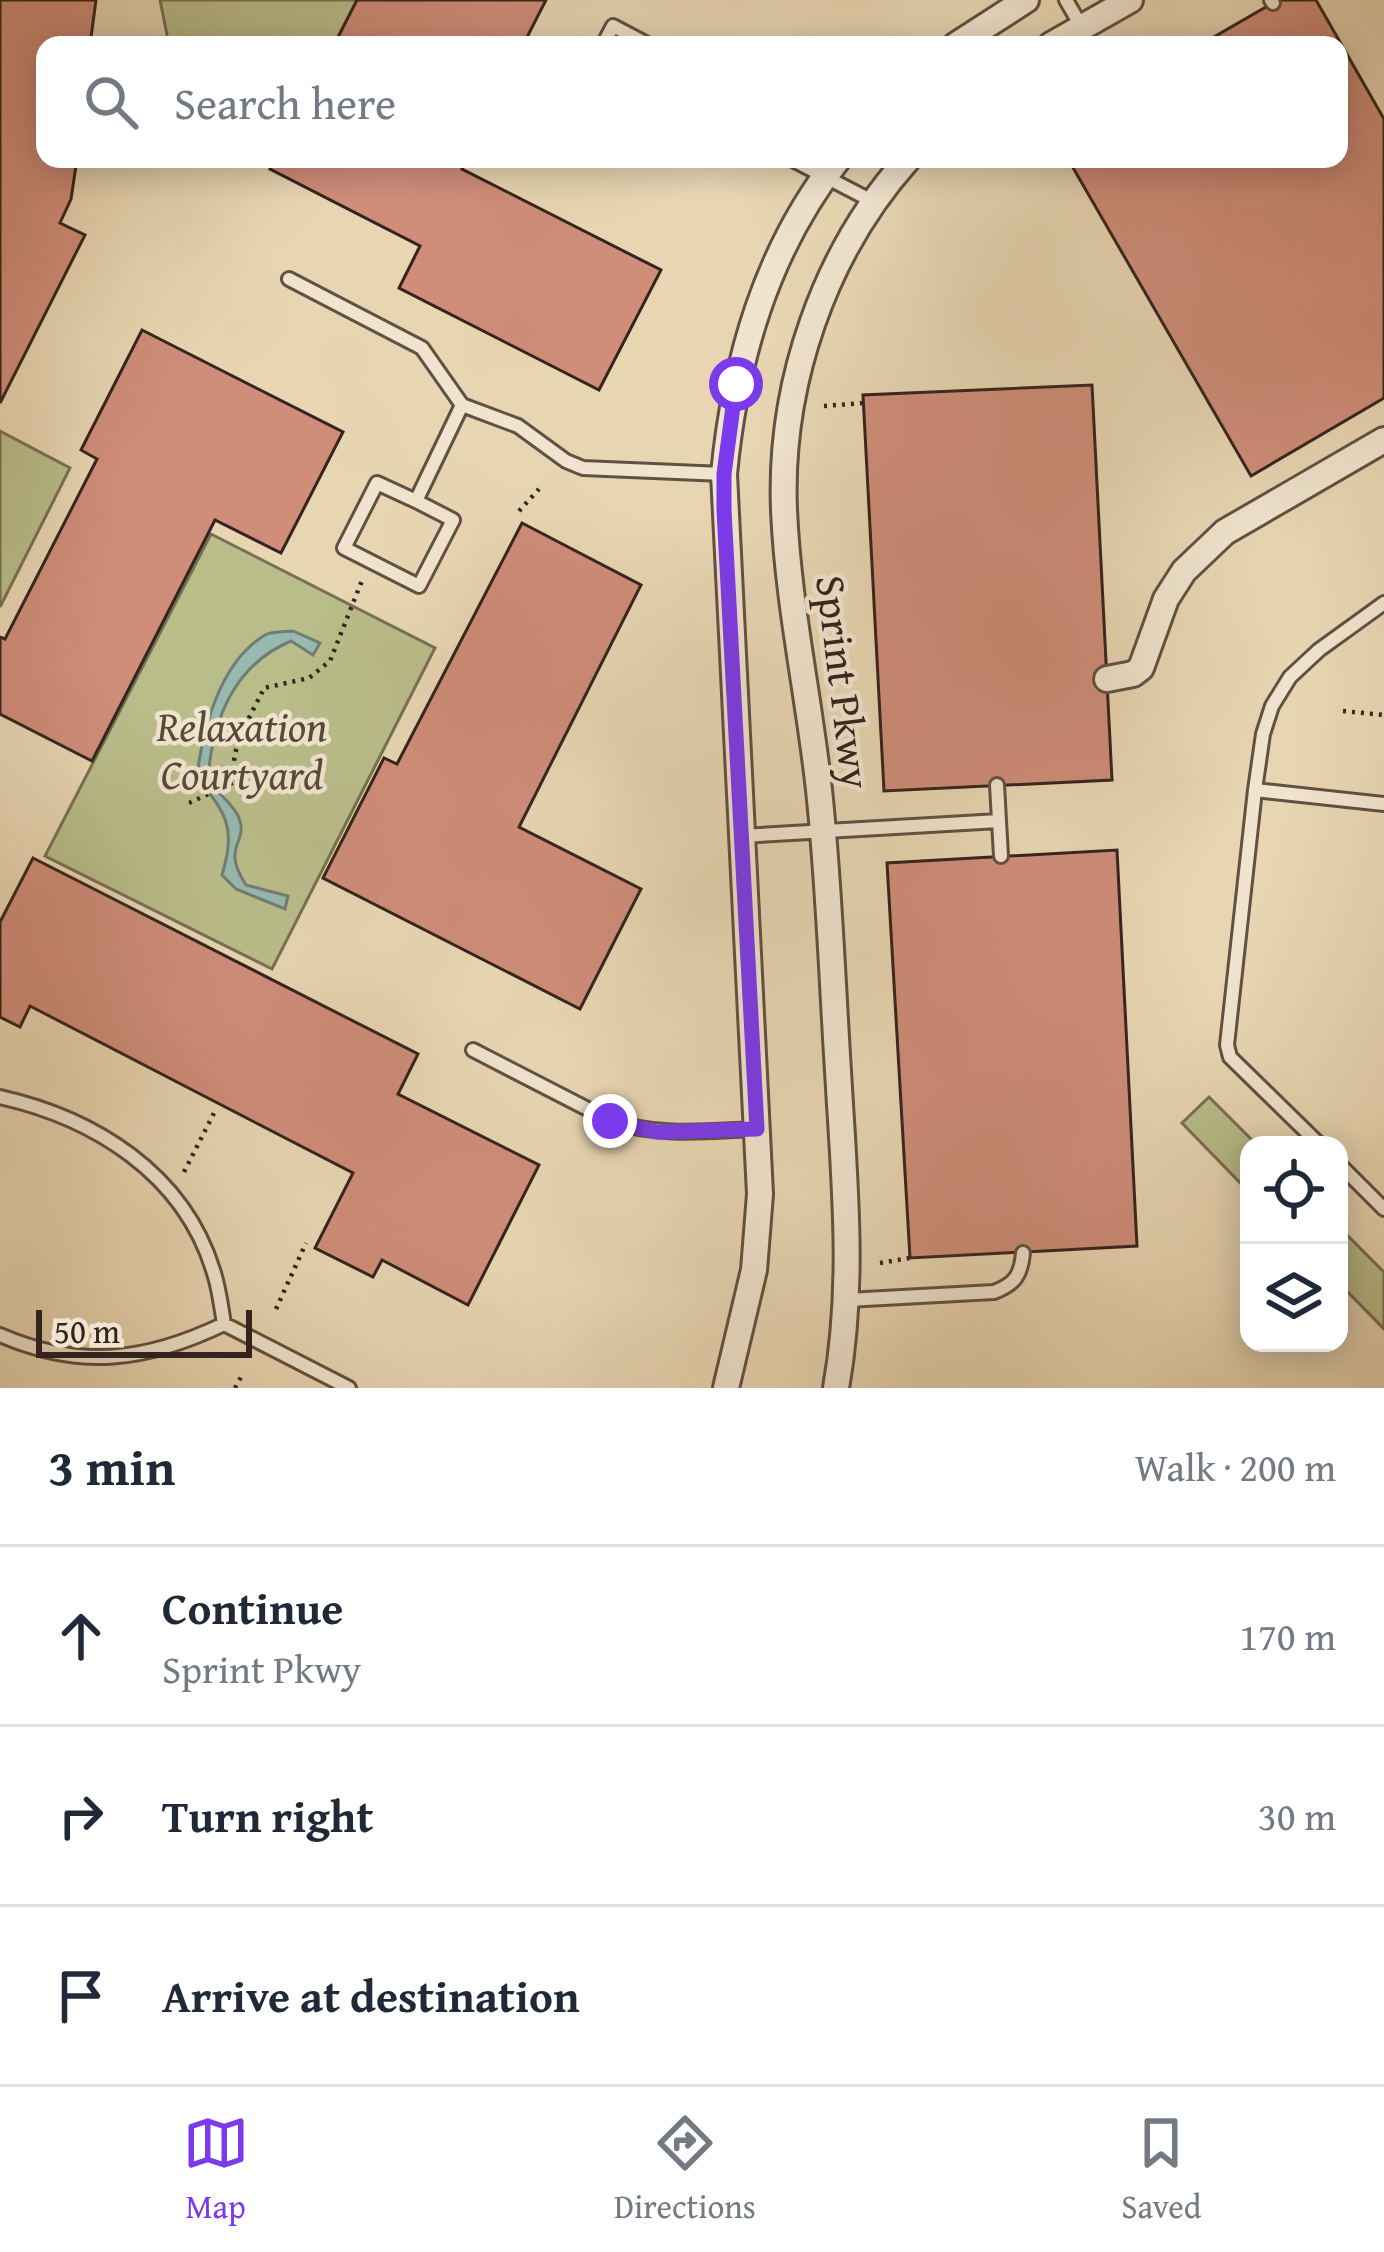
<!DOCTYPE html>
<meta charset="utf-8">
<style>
:root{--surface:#fff;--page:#f6f6f7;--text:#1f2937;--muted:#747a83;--line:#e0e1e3;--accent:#7c3aed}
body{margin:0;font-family:"Gentium Book Plus",serif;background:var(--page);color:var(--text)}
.controls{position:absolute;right:36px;bottom:36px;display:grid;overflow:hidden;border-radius:24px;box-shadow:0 6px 30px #0003}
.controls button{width:108px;height:108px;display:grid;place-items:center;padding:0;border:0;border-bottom:3px solid var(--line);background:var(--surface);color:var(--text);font:60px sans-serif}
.scale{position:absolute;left:36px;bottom:30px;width:216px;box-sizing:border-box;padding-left:12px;border:6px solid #35231d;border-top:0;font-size:33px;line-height:42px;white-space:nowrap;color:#35231d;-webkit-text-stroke:9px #f0e4ce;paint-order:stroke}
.stop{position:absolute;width:36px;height:36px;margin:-27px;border:9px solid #7c3aed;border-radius:50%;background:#fff}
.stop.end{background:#7c3aed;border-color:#fff;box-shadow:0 3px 12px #0008}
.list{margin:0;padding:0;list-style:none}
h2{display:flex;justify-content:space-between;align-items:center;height:156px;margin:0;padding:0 48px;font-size:51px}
h2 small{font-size:39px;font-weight:400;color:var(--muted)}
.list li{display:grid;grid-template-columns:78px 1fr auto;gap:36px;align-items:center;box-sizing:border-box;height:180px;padding:0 48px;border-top:3px solid var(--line)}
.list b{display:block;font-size:45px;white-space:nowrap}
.list p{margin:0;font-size:39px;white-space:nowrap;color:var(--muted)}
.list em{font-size:39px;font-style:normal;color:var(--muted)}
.icon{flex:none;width:66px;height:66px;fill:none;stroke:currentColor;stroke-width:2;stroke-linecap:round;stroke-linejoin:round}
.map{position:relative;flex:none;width:1384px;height:1388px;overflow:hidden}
.search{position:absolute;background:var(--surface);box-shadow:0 6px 30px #0003;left:36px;right:36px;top:36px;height:132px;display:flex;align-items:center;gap:30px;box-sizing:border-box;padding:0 42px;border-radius:24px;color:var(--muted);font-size:45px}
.sheet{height:696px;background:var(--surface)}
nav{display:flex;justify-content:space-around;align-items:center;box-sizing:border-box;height:168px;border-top:3px solid var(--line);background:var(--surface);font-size:33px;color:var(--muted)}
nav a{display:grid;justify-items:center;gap:6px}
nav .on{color:var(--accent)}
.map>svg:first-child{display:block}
.green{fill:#b9bd8a;stroke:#777054;stroke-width:3}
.water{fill:#97b9af;stroke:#707d75;stroke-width:3}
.building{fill:#cf8d7a;stroke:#35231d;stroke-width:3}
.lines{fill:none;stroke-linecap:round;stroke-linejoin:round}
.service-casing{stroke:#625042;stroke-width:18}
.minor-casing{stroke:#625042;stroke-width:30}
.path{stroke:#35231d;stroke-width:4.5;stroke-dasharray:3 6;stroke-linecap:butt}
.service{stroke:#f0e4ce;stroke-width:12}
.minor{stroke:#f0e4ce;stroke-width:24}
.route{stroke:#7c3aed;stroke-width:15}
.labels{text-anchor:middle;stroke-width:9;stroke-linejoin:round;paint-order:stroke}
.street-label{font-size:42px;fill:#35231d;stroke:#f0e4ce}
.park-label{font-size:42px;font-style:italic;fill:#564a38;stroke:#f0e4ce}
</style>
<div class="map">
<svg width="1384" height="1388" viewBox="0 0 1384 1388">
<rect width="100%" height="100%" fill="#e8d6b3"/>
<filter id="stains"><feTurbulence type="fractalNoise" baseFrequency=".00167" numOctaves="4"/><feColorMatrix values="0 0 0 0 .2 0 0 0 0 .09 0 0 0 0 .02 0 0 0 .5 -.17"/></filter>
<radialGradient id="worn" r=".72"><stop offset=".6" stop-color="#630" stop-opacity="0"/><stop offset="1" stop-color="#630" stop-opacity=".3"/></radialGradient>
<path class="green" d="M160,0H357L334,45H169Z
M0,431L70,468L0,607Z
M211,534L435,648L272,969L45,856Z
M1209,1097L1257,1145H1249V1192L1182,1123Z
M1339,1227L1384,1272V1329L1339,1283Z"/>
<path class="water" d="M293,631L320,643L313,655L291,641C234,665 212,720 208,779C216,793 234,804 239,818C249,844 220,845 246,885L288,896L285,909L236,889L222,875C236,827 227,815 197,777C202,730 220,662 265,635C273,631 285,632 293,631Z"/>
<path class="building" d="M0,0H96L90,45H45V159H77L71,199L60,223L85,235L0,403Z
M357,0H546L523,45H334Z
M1278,0H1316L1384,119V398L1251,476L1068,159H1339V45H1200Z
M275,159H467L462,169L661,270L599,390L399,288L420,246L270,169Z
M142,330L343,432L281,553L215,520L92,761L0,714V637L5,639L97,459L81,450Z
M1092,385L1112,780L884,791L863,395Z
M522,523L641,585L519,827L641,889L580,1009L323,878L384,758L397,764Z
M1117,850L1137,1246L910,1258L887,863Z
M33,858L418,1054L398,1094L539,1165L468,1305L382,1260L373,1277L315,1248L353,1173L30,1006L20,1027L0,1017V922Z"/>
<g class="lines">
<g class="service-casing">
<path id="service" d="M1066,0L1081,26
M1271,0L1273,3
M603,45L613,26L649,45
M791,159L874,202
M289,279L422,348L462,405
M416,501L453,520L419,586L344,548L377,483L416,501L462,405L518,426L566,461L583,468L723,474
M1255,790L1384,804
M999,821L1001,856
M742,836L999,821L997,785
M473,1050L611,1121C658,1137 708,1131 757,1129
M0,1097C94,1118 183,1173 213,1270C219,1287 221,1306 224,1324
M1320,1145L1230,1057L1227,1045L1255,790L1263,734L1272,706L1290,677L1319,650L1384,603
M1339,1164L1384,1209
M847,1300L994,1292C1015,1284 1021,1275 1023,1253
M224,1324L349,1388
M0,1335C81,1370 147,1361 224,1324"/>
</g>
<g class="minor-casing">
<path id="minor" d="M956,45L1026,0
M1051,45L1130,0
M1107,679L1133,674L1141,668L1166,599L1184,571L1225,532L1384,440
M726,1388L754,1270L760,1194L724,474C735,360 766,251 838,159
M836,1388C855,1282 844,1178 838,1071C832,977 829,883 819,790C809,697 788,604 784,510C779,384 824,253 908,159"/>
</g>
<path class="path" d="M824,406L863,403
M519,511L539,489
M1343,711L1384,715
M189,803L235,782C227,751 251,716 264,688L309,678L330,661L363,578
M184,1172L214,1113
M880,1263L910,1258
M276,1309L306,1243
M235,1388L241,1377"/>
<use href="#service" class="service"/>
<use href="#minor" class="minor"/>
</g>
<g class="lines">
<path class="route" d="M610,1121L657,1132L757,1129L724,510V474L736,384"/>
</g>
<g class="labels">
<g class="street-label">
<text transform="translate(844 682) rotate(83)" y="15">Sprint Pkwy</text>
</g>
<g class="park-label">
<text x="242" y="741">Relaxation<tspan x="242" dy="48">Courtyard</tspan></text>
</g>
</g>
<rect width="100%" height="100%" filter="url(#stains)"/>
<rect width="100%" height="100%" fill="url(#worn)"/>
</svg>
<div class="controls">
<button><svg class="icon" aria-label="locate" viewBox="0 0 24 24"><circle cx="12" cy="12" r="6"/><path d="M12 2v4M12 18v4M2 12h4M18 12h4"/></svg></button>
<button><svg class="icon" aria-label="layers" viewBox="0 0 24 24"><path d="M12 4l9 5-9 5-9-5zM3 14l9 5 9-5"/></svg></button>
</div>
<div class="scale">50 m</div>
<div class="stop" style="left:736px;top:384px"></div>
<div class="stop end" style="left:610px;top:1121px"></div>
<div class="search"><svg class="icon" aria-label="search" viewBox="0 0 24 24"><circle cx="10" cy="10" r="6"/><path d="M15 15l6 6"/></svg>Search here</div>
</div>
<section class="sheet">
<h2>3 min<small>Walk · 200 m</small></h2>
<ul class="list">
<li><svg class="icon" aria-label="ahead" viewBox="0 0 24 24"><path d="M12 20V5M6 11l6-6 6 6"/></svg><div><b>Continue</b><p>Sprint Pkwy</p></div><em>170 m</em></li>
<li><svg class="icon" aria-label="right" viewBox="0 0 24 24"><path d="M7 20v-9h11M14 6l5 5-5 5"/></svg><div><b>Turn right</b></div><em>30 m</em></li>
<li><svg class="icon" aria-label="arrive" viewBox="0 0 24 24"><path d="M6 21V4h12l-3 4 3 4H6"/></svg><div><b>Arrive at destination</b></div></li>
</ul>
</section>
<nav>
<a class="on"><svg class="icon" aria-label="map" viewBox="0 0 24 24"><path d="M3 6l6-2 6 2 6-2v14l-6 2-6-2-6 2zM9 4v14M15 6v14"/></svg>Map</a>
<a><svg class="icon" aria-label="directions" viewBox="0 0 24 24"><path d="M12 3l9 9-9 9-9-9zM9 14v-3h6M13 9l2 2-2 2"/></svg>Directions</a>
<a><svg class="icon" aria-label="saved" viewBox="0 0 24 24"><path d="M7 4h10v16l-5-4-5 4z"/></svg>Saved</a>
</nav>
